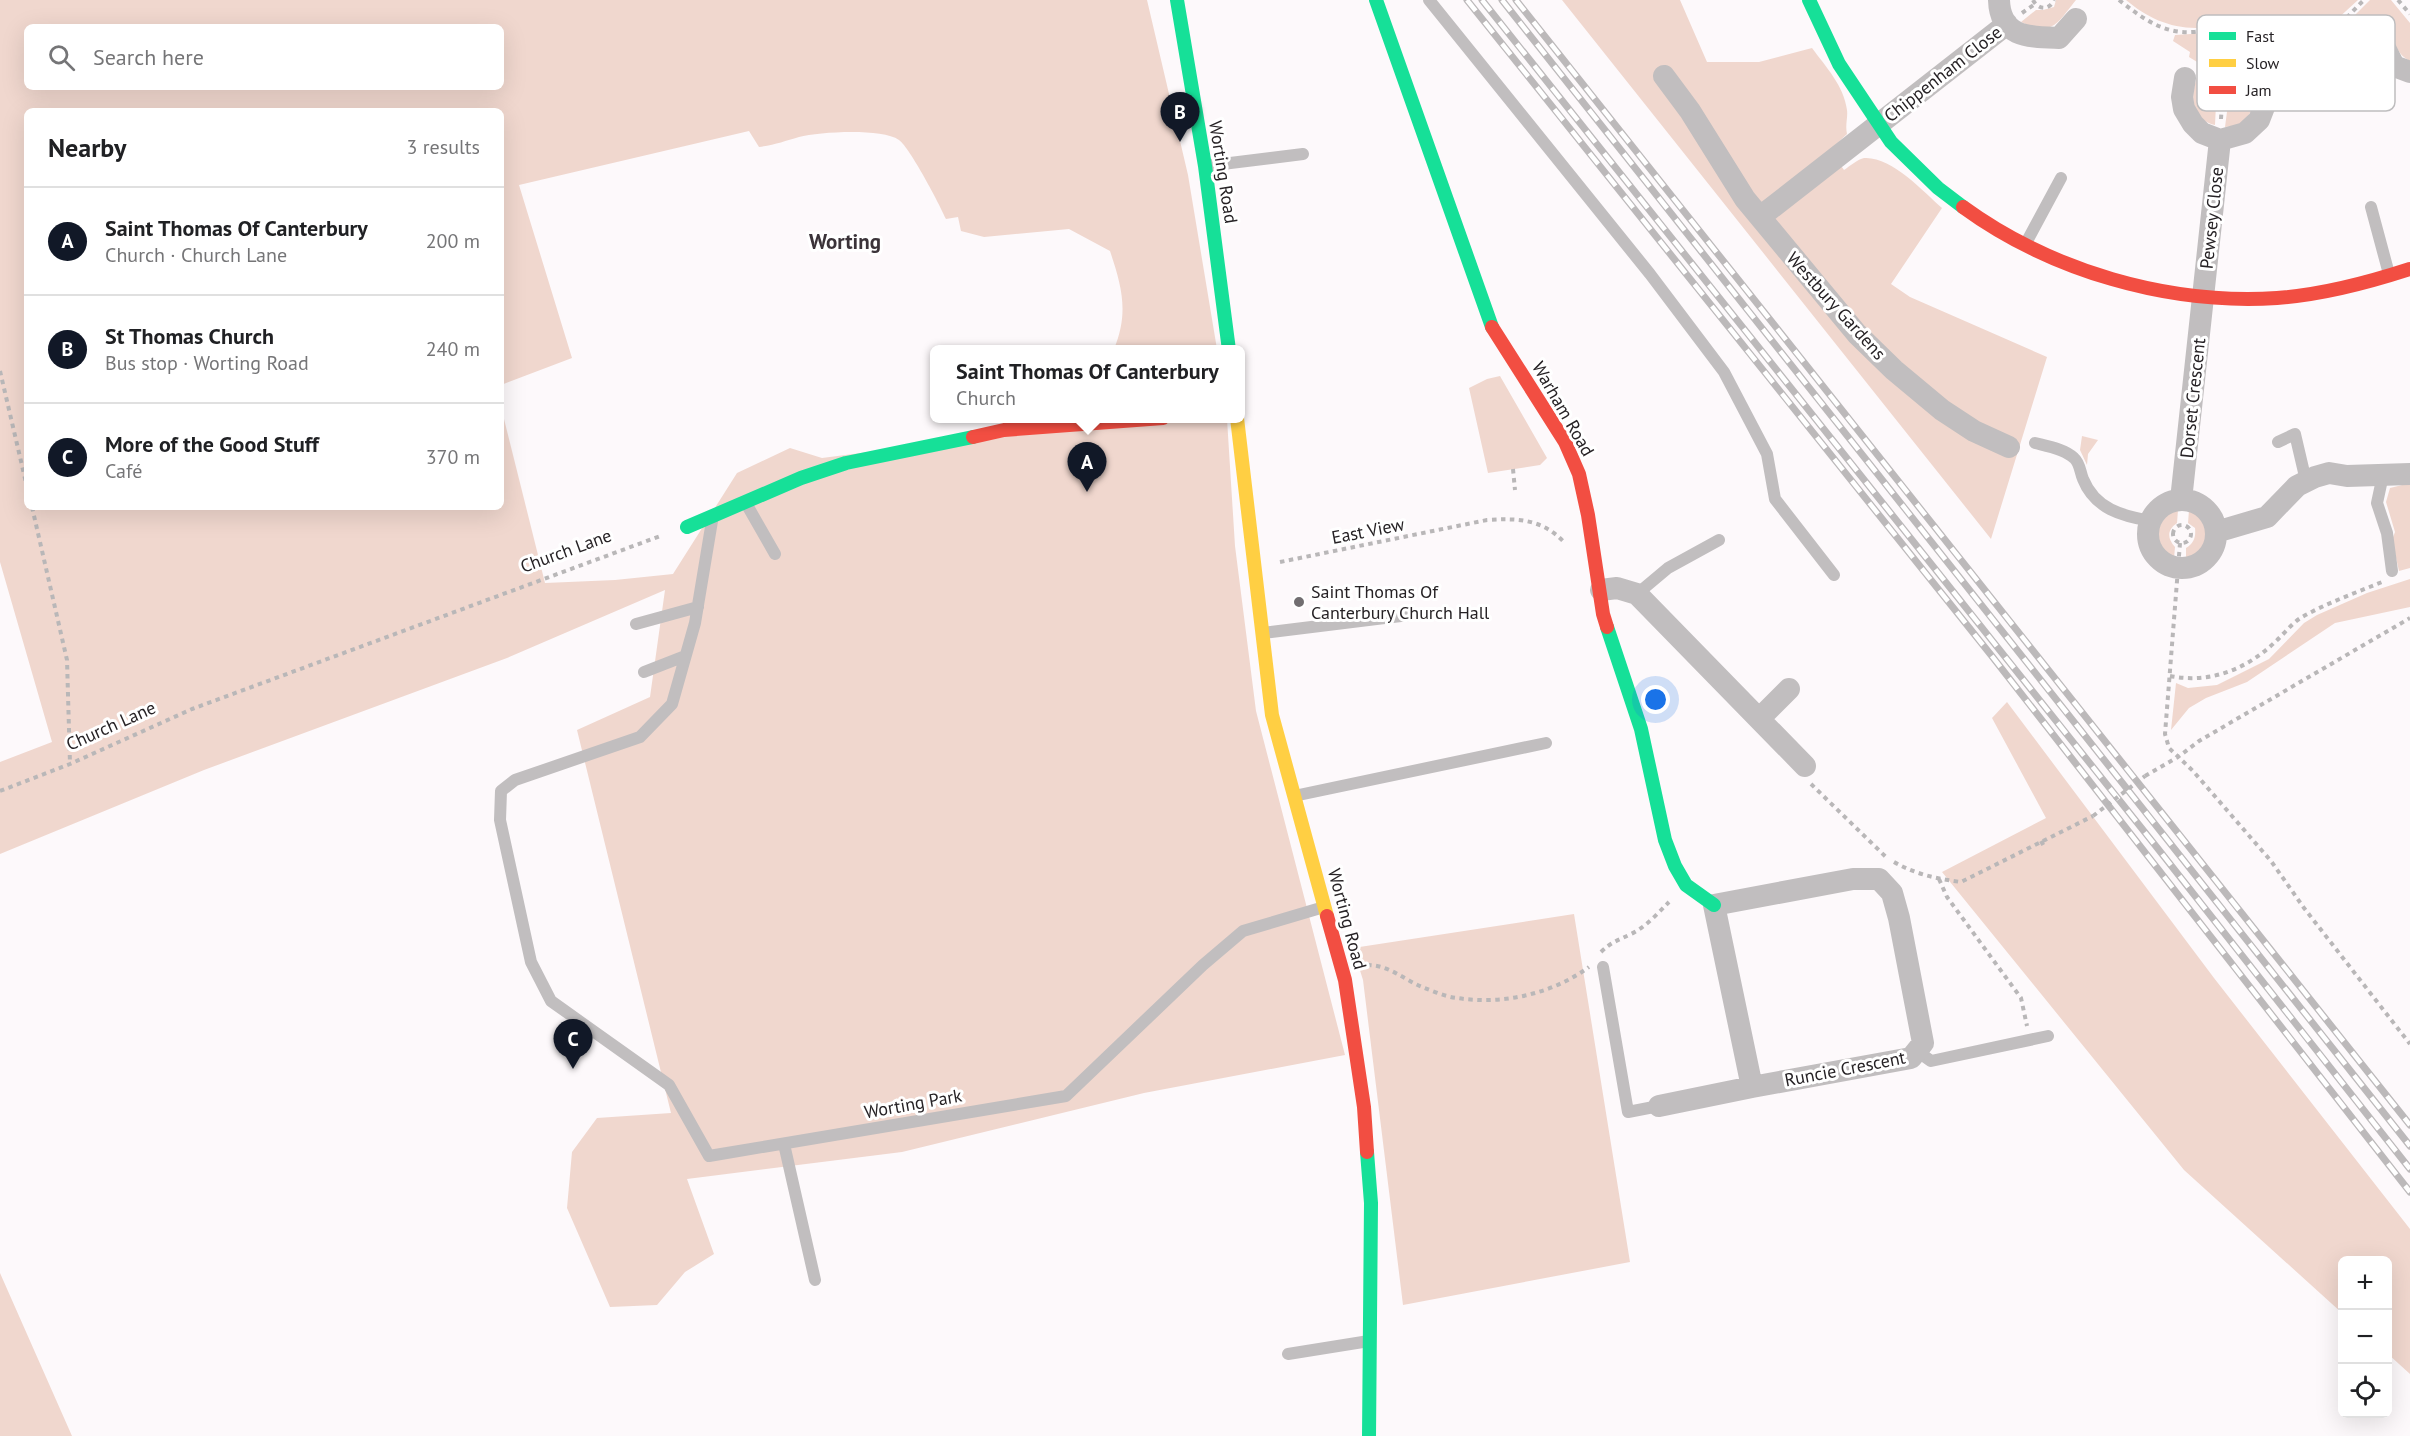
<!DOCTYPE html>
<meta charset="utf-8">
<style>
:root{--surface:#fff;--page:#f6f6f6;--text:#202124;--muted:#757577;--line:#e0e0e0;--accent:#111827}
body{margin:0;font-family:"PT Sans",sans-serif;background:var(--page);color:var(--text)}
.controls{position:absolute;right:18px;bottom:18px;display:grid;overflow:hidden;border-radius:9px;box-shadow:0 6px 24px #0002}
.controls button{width:54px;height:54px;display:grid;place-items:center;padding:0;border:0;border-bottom:2px solid var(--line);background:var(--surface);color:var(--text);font:30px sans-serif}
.you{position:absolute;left:1656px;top:700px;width:21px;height:21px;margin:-15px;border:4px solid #fff;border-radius:50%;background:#1a73e8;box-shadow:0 0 0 9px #1a73e833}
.badge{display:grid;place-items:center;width:39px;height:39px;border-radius:50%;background:var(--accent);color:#fff;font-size:20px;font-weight:700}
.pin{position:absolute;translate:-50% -50px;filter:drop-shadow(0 2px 3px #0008)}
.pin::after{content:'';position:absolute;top:32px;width:21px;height:18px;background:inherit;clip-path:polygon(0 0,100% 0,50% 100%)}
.popup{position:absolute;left:930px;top:345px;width:315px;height:78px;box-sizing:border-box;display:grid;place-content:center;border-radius:9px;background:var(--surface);filter:drop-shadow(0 2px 4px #0005);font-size:20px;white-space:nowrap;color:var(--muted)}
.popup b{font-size:22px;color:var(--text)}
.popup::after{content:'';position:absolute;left:50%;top:100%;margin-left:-12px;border:12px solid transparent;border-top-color:var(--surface)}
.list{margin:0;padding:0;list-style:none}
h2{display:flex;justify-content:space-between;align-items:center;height:78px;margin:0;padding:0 24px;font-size:26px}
h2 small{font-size:20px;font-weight:400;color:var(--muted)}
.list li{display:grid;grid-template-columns:39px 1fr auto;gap:18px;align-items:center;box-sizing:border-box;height:108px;padding:0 24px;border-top:2px solid var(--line)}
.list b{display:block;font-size:22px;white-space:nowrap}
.list p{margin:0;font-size:20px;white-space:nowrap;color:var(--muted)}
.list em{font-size:20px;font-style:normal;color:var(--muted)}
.icon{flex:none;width:33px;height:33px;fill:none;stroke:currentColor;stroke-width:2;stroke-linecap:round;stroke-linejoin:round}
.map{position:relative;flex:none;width:2410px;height:1436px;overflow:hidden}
.search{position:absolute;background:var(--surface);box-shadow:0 6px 24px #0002;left:24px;top:24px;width:480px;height:66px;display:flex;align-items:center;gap:15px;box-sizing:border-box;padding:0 21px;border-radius:9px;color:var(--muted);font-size:22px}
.panel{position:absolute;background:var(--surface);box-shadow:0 6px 24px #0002;left:24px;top:108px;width:480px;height:402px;border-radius:9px}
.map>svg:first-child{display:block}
.green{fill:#f0d7ce;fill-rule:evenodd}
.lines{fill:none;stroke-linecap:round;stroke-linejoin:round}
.path{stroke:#b9b7b8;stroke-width:4;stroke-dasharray:4.5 4.5;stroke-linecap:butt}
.lane{stroke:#c1bebf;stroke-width:12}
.street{stroke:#c1bebf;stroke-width:22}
.fast{stroke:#16e098;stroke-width:14}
.slow{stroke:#ffcf43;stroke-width:14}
.jam{stroke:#f24e42;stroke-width:14}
.rail-casing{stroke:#bcb9ba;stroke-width:7}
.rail{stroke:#fff;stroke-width:4.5;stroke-dasharray:14;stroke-linecap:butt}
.path-bridge{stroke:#b9b7b8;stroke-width:4;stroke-dasharray:4.5 4.5;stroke-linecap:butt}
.poi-dot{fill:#716d70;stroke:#fff;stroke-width:2}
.labels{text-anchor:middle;stroke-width:6;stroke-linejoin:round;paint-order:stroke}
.street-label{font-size:18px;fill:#262225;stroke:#fff}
.poi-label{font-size:18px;fill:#262225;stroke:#fff;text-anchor:start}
.quarter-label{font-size:21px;font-weight:bold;fill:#3b3339;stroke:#fff}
.key{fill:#fff;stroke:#bebdbe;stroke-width:1.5}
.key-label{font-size:16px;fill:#262225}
</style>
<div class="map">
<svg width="2410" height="1436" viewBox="0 0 2410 1436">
<rect width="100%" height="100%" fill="#fdf9fb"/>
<path class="green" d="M0,0H1147L1188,175L1217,349H1114C1129,313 1122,287 1110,251L1069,229L984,237L961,231L958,217L946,219C940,205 910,148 899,140C881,128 820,132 799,137C785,141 775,145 759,147L749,131L519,185L572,358L501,385V111H27V507H501V407L545,583L615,580L673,574L737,473L790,448L822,458L1125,419H1227L1235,546L1256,711L1345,1055L1144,1093L902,1152L687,1179L714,1254L685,1272L657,1305L610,1307L567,1208L572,1152L597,1118L671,1113L577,730L650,697L665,590L507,658L204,770L0,854V762L52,742L0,562ZM27,27H501V87H27Z
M1562,0H1680L1707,62H1759L1812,48C1826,67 1844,86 1847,110C1848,118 1845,125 1847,134L1830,150L1844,170C1850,166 1858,159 1864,158C1891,156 1923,191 1942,208L1891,284L1910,297L2047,357L1991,539Z
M2056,0H2076C2057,23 2054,37 2021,22L2036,10H2043L2054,7Z
M2126,0H2358C2350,7 2342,15 2334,22C2301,47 2264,29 2228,24C2218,22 2207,28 2196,28C2169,28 2146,17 2126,0Z
M2370,0H2391L2410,23V61C2396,54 2394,41 2390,27L2374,30L2372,26L2349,33L2347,23Z
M2224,32L2219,78L2213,82L2210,90L2216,104L2215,125C2184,117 2192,86 2202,65L2189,57L2190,52L2173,41L2175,35Z
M2234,34L2286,42L2288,52L2267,59L2268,65L2253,70C2257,101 2262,99 2241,125L2225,127L2228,104L2237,97V88L2229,78Z
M1500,376L1547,458L1540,465L1488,473L1469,388L1487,379Z
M2082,436L2098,440L2088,454L2087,465L2080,450Z
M2410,483V568L2399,571L2392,540L2395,532L2386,502L2390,488Z
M2178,510L2177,523C2167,530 2167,538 2175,547L2174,559C2150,547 2150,514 2178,510Z
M2189,510C2216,515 2214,559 2186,560V548C2194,543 2196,537 2195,528L2188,523Z
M2410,579V607L2335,623L2247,682L2206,698L2189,708L2171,730L2176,683L2188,688L2217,685L2269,659L2304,623L2317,615L2367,593Z
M2007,702L2214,978L2410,1229V1374L2388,1354V1260H2342V1313L2184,1170L1942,872L2046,818L1992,718Z
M1574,914L1630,1262L1403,1305L1363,980L1353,948Z
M0,1273L72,1436H0Z"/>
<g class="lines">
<path class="path" d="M2033,0C2038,10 2049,11 2054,0
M2119,0C2142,18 2163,34 2193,32C2205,31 2217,28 2230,29C2267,33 2303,50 2337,26C2347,19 2355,8 2364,0
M2398,0L2410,14
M2022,13L2035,4
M2224,81L2229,29
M2213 92a10 10 0 1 1 20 0a10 10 0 1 1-20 0Z
M2221,119L2222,102
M0,371L27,487
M1513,469L1515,490
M32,507L67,660L70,764
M2173 534a9 9 0 1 1 18 0a9 9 0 1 1-18 0Z
M2180,543L2165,734L2169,748L2193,771L2271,861L2304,908L2410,1044
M1280,562L1487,520C1518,518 1542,519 1564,542
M2170,676C2210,684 2247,669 2275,642C2284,634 2292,623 2302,617C2327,603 2355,593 2382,582
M2145,776L2178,757L2199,741L2410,618
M1811,784L1887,858
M0,791L70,764L192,709L663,535
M2041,841L2045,848
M1894,862C1915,874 1937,879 1961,882L2093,816
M1939,879L1947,897L2021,998L2027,1026
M1601,952C1611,942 1619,940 1631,934C1646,927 1658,913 1669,902
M1367,965C1389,965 1403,979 1422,987C1433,991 1446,997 1457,998C1503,1005 1552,994 1589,967"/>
<path class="lane" d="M1429,0L1650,274L1724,372L1767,454L1775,499L1834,575
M1206,166L1303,154
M2371,207L2389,274
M2026,243L2061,178
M2278,442L2295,434L2306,481
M2035,443C2047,446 2065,449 2074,458C2080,463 2080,472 2083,479C2095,509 2122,516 2151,521
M2383,475L2377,503L2387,533L2392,571
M747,505L775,554
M712,521L695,623L672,704L640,737L515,780L501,791L500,820L531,962L551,1001L669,1085L709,1156L1066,1096L1203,965L1243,931L1324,907
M1637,594L1668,568L1719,540
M636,624L698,607
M1263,633L1417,614
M644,672L685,656
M1294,796L1546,743
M1603,967L1628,1112L1659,1106
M1917,1051L1931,1061L2048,1036
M784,1144L815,1280
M1288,1354L1369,1341"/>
<path class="street" d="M1999,0C2000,38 2030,37 2059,38L2076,19
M2385,48L2394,66L2410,72
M1664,76L1690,111L1745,199L1857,334L1894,370L1942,410L1974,431L2009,447
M2185,78L2182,97L2184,109L2193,124L2202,133L2220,140L2245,133L2259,120L2266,102L2267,83
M1760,217L2007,24
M2181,500L2220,140
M2148 534a34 34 0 1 1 68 0a34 34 0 1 1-68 0Z
M2216,532L2267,517L2297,486L2315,477L2329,473L2347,476L2410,474
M1601,590L1617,588L1637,594L1805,766
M1759,719L1789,689
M1853,879H1879L1892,893L1899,918L1923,1043L1911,1058L1752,1087L1714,905Z
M1659,1106L1752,1087"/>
<path class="fast" d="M1177,0L1205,166L1229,350
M1376,0L1492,327
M1809,0L1839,64L1891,142L1938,188L1963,207
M687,527L801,478L846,463L973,437
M1607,627L1641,729L1665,840L1675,866L1686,885L1714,905
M1367,1152L1371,1203L1369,1436"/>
<path class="slow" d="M1237,418L1272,715L1327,916"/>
<path class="jam" d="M1963,207C2051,271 2168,305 2277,298C2322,295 2367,283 2410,269
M1492,327L1565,442L1579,474L1588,515L1603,614L1607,627
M973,437L1004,430L1163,418
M1327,916L1345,980L1364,1107L1367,1152"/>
<g class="rail-casing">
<path id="rail" d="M1467,0L1991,655L2410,1192
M1482,0L2155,845L2410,1169
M1502,0L2410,1146
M1516,0L2410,1125"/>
</g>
<use href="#rail" class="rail"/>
<path class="path-bridge" d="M2093,816L2145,776"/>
</g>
<circle class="poi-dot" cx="1299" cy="602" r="6"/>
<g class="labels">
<g class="street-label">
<text transform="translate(1943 74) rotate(-38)" y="6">Chippenham Close</text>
<text transform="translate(1223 172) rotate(81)" y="6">Worting Road</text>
<text transform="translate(2212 218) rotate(-84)" y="6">Pewsey Close</text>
<text transform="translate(1836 306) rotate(48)" y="6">Westbury Gardens</text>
<text transform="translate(2193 398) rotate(-84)" y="6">Dorset Crescent</text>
<text transform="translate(1563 409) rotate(60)" y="6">Warham Road</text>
<text transform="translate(1368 531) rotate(-11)" y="6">East View</text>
<text transform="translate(566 551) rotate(-20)" y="6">Church Lane</text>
<text transform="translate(111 726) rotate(-24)" y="6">Church Lane</text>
<text transform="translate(1347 919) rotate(75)" y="6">Worting Road</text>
<text transform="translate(1845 1069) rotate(-11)" y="6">Runcie Crescent</text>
<text transform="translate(913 1104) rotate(-10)" y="6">Worting Park</text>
</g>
<g class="poi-label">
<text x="1311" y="598">Saint Thomas Of<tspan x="1311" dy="21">Canterbury Church Hall</tspan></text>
</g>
<g class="quarter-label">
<text x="845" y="249">Worting</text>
</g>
</g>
<rect x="2197" y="15" width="198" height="96" rx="9" class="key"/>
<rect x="2209" y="32" width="27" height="8" fill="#16e098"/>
<rect x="2209" y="59" width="27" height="8" fill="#ffcf43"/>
<rect x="2209" y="86" width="27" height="8" fill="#f24e42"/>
<g class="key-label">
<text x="2246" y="42">Fast</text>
<text x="2246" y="69">Slow</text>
<text x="2246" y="96">Jam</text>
</g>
</svg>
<div class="controls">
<button>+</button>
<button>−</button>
<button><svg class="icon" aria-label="locate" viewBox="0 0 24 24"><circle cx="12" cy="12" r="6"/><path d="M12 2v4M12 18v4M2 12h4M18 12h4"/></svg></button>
</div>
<div class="you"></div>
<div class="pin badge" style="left:1087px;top:492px">A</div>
<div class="popup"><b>Saint Thomas Of Canterbury</b>Church</div>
<div class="pin badge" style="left:1180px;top:142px">B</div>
<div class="pin badge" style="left:573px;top:1069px">C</div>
<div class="search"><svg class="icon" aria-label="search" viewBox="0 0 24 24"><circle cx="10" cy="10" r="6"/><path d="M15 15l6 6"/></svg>Search here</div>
<section class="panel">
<h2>Nearby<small>3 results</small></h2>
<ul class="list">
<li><span class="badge">A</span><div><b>Saint Thomas Of Canterbury</b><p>Church · Church Lane</p></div><em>200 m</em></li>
<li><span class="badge">B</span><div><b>St Thomas Church</b><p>Bus stop · Worting Road</p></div><em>240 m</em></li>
<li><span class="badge">C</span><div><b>More of the Good Stuff</b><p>Café</p></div><em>370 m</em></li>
</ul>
</section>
</div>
